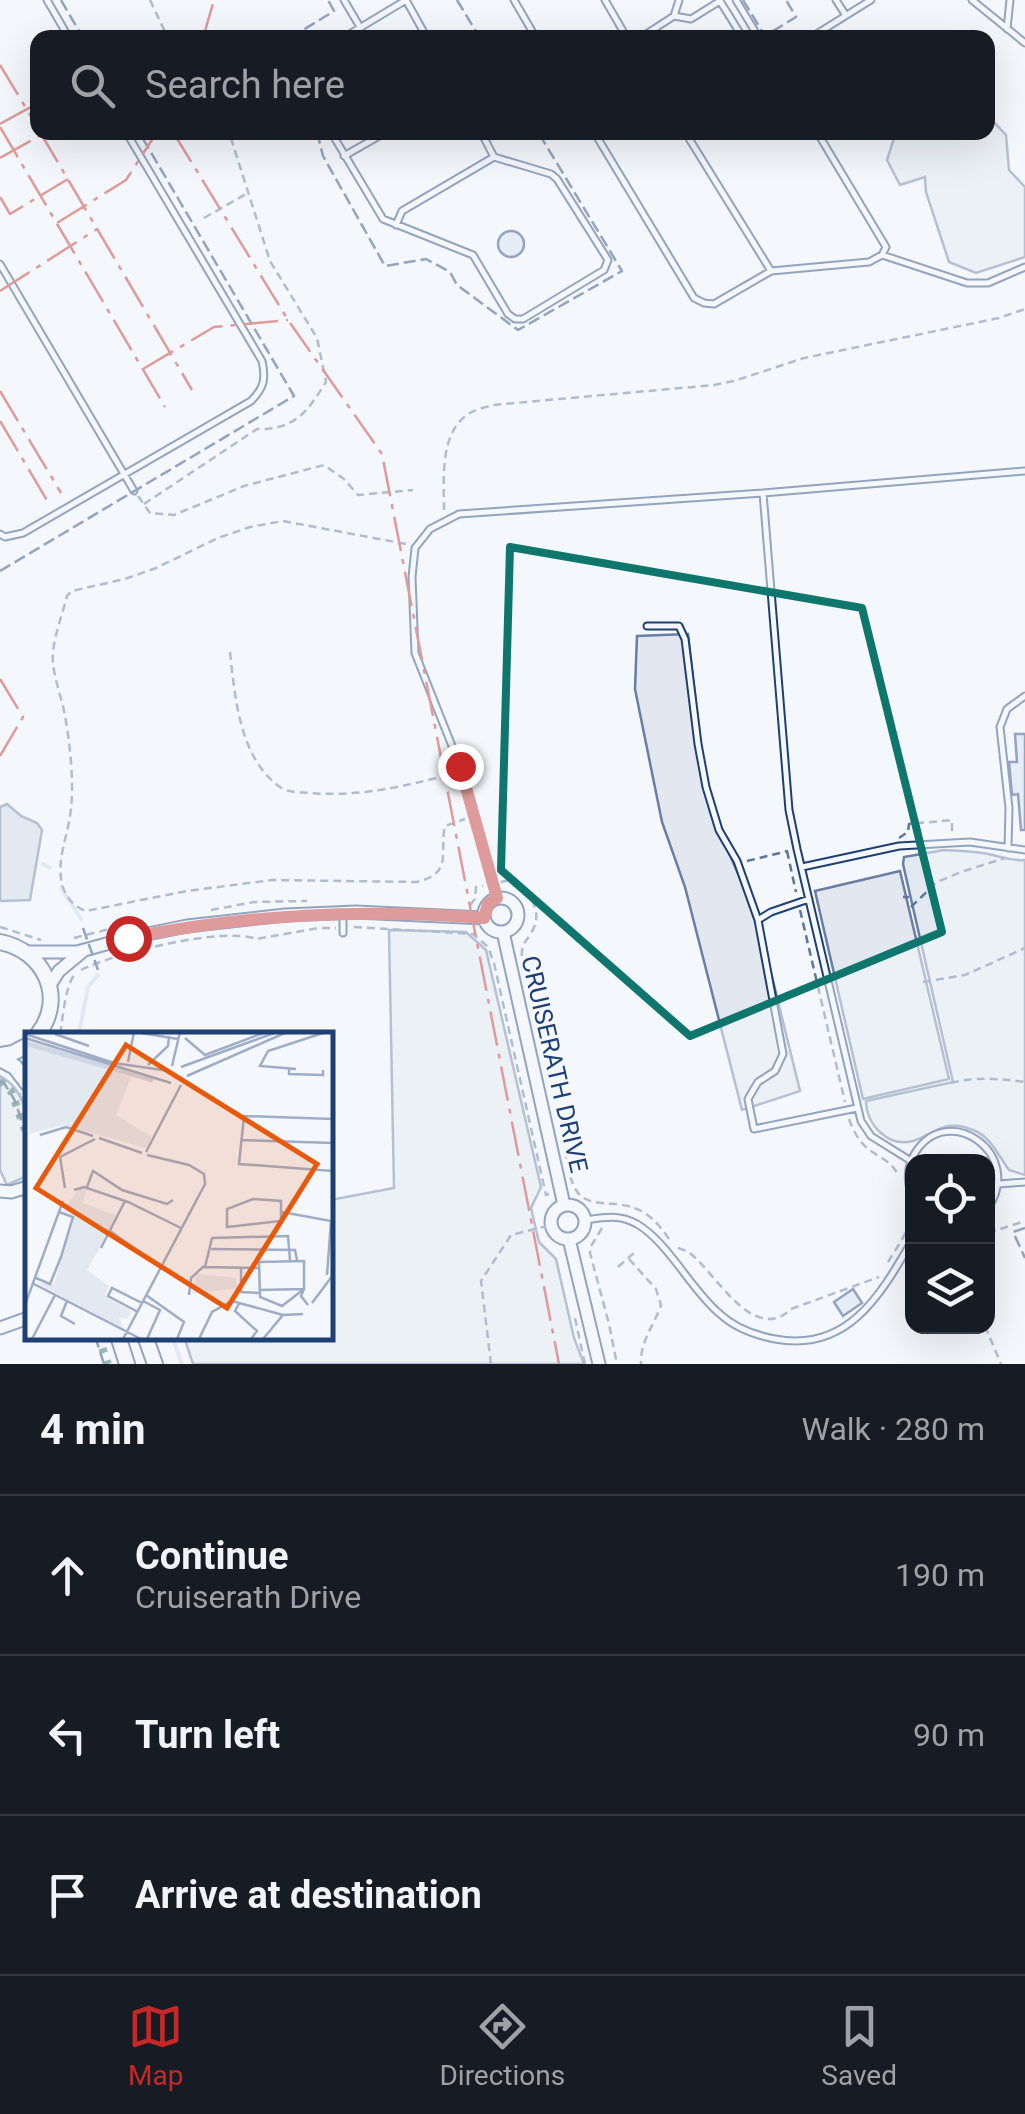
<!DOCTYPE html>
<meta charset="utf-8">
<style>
:root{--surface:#171b24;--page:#20242c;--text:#f1f3f6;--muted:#9ea1a6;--line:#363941;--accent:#c62828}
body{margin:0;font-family:Roboto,sans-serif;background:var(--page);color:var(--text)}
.controls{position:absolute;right:30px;bottom:30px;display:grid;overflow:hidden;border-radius:20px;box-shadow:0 10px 40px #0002}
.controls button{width:90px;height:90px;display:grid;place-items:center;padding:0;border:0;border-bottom:2px solid var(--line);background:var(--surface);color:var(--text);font:50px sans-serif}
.stop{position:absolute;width:30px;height:30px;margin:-22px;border:8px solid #c62828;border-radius:50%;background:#fff}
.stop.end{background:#c62828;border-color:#fff;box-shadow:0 2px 10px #0008}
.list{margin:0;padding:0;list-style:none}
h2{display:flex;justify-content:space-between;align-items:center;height:130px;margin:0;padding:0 40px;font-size:42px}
h2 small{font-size:32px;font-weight:400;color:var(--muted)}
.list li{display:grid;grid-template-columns:65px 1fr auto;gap:30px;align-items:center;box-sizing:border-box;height:160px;padding:0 40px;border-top:2px solid var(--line)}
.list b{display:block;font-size:38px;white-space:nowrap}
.list p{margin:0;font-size:32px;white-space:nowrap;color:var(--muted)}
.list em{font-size:32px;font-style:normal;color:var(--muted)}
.icon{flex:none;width:55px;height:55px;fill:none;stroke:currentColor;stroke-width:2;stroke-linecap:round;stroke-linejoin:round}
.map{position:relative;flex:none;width:1025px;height:1364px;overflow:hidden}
.search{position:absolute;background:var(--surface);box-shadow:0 10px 40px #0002;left:30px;right:30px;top:30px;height:110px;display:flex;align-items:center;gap:25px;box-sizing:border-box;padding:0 35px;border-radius:20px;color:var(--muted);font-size:38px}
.sheet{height:610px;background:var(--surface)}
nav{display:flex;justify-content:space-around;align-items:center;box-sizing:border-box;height:140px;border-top:2px solid var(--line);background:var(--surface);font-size:28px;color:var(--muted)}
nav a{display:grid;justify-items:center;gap:5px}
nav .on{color:var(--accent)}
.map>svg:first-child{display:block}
.green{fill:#e3e9f0;stroke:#687fa3;stroke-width:2.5}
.parking{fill:#e3e8f0;stroke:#687fa3;stroke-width:2.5}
.water{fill:#cfd7e4;stroke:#687fa3;stroke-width:2.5}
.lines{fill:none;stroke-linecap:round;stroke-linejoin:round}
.stream{stroke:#cfd7e4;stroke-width:4}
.building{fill:#d5e0f0;stroke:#1d3f73;stroke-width:2.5}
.service-casing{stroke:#1d3f73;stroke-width:9}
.minor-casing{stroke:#1d3f73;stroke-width:15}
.tertiary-casing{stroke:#1d3f73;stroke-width:18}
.path{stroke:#5e769c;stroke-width:2.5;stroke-dasharray:8 5;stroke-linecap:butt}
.service{stroke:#f4f7fb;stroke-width:5}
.minor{stroke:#f4f7fb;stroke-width:11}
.tertiary{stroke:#f4f7fb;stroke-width:14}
.hedge{stroke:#2c6c60;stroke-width:8;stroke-dasharray:5 8;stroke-linecap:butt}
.fence{stroke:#1d3f73;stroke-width:2.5;stroke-dasharray:12 5;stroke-linecap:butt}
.power{stroke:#c62828;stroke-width:2.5;stroke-dasharray:35 8 5 8;stroke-linecap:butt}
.route{stroke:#c62828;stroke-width:12}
.marked{fill:none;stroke:#0f766e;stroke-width:8;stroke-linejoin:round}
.labels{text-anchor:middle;stroke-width:8;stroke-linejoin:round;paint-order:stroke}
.street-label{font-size:25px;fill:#1d3f73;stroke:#f4f7fb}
.inset-river{fill:none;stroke:#cfd7e4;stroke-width:5}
.inset-road{fill:none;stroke:#9eadc5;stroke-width:2.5}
.view{fill:#e8590c;fill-opacity:0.15;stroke:#e8590c;stroke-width:5}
.inset-edge{fill:none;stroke:#1d3f73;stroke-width:5}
</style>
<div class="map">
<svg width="1025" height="1364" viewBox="0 0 1025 1364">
<rect width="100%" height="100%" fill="#f4f7fb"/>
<path class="green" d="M988,116L1006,135L1009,170L1025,187V257L976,273L949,262L926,192L925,177L900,185L887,160L895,135L894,133L988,132Z
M944,850C960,851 977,851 993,855C1005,858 1012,861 1025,860V1175L1009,1170C998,1155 991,1137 973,1130C944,1118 936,1134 913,1141C888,1148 866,1124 866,1101L953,1082L903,864L904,857Z
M389,930L466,932L486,950L541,1187L531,1208L539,1242L556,1259L574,1338L584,1364H193L184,1337L330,1336V1200L394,1188Z
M0,1076C35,1094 28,1143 27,1176L7,1185L0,1170Z"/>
<path class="parking" d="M688,634L701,748L711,811L758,920L800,1091L742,1110L685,887L662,822L635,689L637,636Z
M900,871L949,1079L863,1099L815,891Z"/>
<path class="water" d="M7,804L21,816L37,823L42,830L30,900L0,901V807Z"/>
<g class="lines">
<path class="stream" d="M43,864L50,868
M61,888L81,919
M79,1034L88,987L98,975
M172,1336L182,1364"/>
</g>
<path class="building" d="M498 244a13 13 0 1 1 26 0a13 13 0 1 1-26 0Z
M1015,734H1025V830H1021L1018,794L1012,795L1009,762H1017Z
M853,1289L862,1303L843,1316L834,1302Z"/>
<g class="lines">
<g class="service-casing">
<path id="service" d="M47,0L69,38
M344,0L360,27
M514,0L536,38
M605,0L627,38
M736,0L759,38
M836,0L845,14
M972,0L1025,43
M674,16L691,19L720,1L743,38
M1007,29L1010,0
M343,38L406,0L427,38
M640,38L674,16L679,0
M810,38L871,0
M331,132L383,219L473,255L508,314L515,319H523L604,270L608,260L557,179L551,174L494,157L481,132
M594,132L694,298L704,303L714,304L771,271L869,262L882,255L886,247L817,132
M685,132L771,271
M344,156L386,132
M396,225L402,211L494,157
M882,255L967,283H988L1025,267
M0,264L134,491
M763,493L789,810L797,849L861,1121L871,1136L911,1161
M0,534L5,537L23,533L251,401C264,388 266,379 262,361L126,132
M647,626H679L685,639L698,744L706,787L719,830L737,861L758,920L783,1054L775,1071L758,1082L748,1099L754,1129L857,1108
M1008,848L1009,808L1000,727L1007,709L1025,696
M802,867L899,846L970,842L1025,850
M497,899L460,766L415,653L412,577L415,548L430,529L459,514L763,493L1025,471
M343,916V933
M758,920L771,912L809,899
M999,1184L1025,1182
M912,1198C907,1182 906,1167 915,1153C948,1100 1025,1154 988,1208
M585,1220C605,1217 619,1214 637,1224C669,1243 691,1290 720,1314C735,1328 754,1335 775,1339C848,1353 881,1294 912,1241"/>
</g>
<g class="minor-casing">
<path id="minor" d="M484 915a17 17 0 1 1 34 0a17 17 0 1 1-34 0Z
M503,932L564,1205
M28,952H77L128,938L187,926L285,915L356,912L484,918
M50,985L59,971L82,952
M0,1191L11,1192L28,1187
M551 1222a17 17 0 1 1 34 0a17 17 0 1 1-34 0Z
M569,1239L599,1364
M0,1328L28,1318"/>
</g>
<g class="tertiary-casing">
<path id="tertiary" d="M0,942C43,950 67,997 38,1034
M0,1055L13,1053L28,1045
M0,1059L15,1067L28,1084
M118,1336L127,1364
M145,1336L155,1364"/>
</g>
<path class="path" d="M150,0L168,38
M204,218L246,194
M138,496L150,513L174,515L244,486L324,465L344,479L358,495L413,490
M144,504L257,429C295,430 307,412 326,382L317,338L270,261L229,132
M444,510C444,479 439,431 470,413C477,409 486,407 493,405L714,385L734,381L804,358L999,318L1025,309
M406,544L283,521L250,527L218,538L156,568L125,579L72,591L67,596C62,617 51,642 53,664C55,681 62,699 65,716C70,743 74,782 71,808C69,834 56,858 62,884C65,897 74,907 86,911L187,891L272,880L416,882C454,874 439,852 445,826L465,819
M230,652C235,696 239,758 280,787C288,793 300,792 310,793C360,797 407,786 455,773
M899,838L908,832L909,824L952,820V835
M787,851L796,892
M747,861L788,851
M501,882L510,880C531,893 545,912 530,935C524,944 521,946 522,958
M903,897H909
M470,905L475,899L476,887L483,886
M911,907L937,882L961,872L1005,858
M211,910L254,902L307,901
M800,910L845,1102
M0,927L41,940
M354,927L473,934L488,947L494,963L546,1195L549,1194
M74,938L129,924
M81,970C112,954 224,926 256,939L319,928H336
M923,982L965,975L1025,948
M60,1034C63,1017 65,988 74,975
M951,1083C977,1076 999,1079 1025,1082
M19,1093L28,1115
M849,1119C853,1130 858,1140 867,1148C878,1157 892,1161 898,1175
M565,1151C568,1163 569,1179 576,1190C587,1209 616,1200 634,1208C651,1214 659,1225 669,1239
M602,1228L591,1246L590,1253L609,1324L617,1364
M988,1233L1025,1221
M678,1248C684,1250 688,1251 692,1255C716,1274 754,1345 791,1309L879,1277
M629,1259L656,1289L661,1305C654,1326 640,1341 641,1364
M888,1262C898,1245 915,1226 906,1206
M618,1267L635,1252
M575,1318L585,1364
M985,1326L1001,1364
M491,1364L481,1281L511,1235L551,1225"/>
<use href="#service" class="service"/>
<use href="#minor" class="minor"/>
<use href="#tertiary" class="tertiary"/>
<path class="hedge" d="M0,1081L11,1091L28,1138
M98,1336L108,1364"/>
<path class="fence" d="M61,0L83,38
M457,0L480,38
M743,0L765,36L796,17L786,0
M290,38L334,11L328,0
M317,132L323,156L385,266L426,259L450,272L457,285L518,330L622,271L538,132
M339,132L342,137L350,132
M0,571L294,396L139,132
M83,928L98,970
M0,1081L4,1083L14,1099L28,1138
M1025,1228L1013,1232L1025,1258
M95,1336L104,1364"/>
<path class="power" d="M203,38L214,0
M0,65L38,128
M0,124L38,103
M0,127L165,407
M40,132L192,390
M173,132L288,320L382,454L559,1364
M0,158L41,135
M0,197L10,214L68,179
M57,223L126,180L157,132
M0,291L97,229
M143,369L214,327L288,320
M0,391L61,493
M0,421L48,502
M0,679L23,717L0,756"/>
</g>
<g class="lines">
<path class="route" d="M128,938C250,914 361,909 484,918L488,904L497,898L460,766"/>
</g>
<path d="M0 0H1025V1364H0ZM510,547L862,608L942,932L690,1036L501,870Z" fill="#f4f7fb" fill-opacity=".55" fill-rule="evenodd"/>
<path class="marked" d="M510,547L862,608L942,932L690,1036L501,870Z"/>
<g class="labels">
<g class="street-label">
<text transform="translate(555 1064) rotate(77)" y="9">CRUISERATH DRIVE</text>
</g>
</g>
<g transform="translate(25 1032)">
<rect width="308" height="308" fill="#f4f7fb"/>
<path d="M0,12L106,45L91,83L127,105L121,116L38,93L4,102ZM54,157H62L57,171L93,184L62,238L84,254L80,264L106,279L103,287L94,286L99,297L12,251L29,252L50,184L37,179ZM172,242L211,246L212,256L167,262Z" fill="#e3e9f0"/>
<path class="inset-river" d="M0,11L128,48"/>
<path class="inset-road" d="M110,0L153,7M0,2L89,31L144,39M30,2L64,14M0,6L146,51M160,6L180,23L241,0M103,30L109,0M123,33L143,14L144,4M147,34L155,0M156,35L252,0M264,37V42L298,43V38M271,37L235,34L243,19L301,0M162,44L262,0M308,87L219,84L214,132L308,139M15,103L41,95L68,104M74,106L117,121M216,108L308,111M121,120L156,53M62,155L68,139L97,158L142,172L148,168M40,156L35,125L70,107M49,158L59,155L103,170L156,196M228,167L256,169V189L202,195V177ZM257,180L306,189L302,243M85,199L136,235M76,216L100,169M186,217L270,218L272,228M234,236L180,235L187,206L263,204L265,228M216,237V260L234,261M11,246L25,252L36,225L48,185L34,180M9,252L116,307M279,257L257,274L235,265L234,230L279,229V257L276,264L283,273M234,258L279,257M121,263L159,290L152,307M164,263L166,246L179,234M42,269L36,284L50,292M118,269L135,278L122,307M215,270L210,279L232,299L226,307M287,271L308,243M0,273L38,169M113,280L83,264L87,256L117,271M7,307L30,263M98,307L180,152L179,142L164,133L122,123M174,307L187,280L207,269L258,283M238,307L258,283L278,282"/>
<path class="view" d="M101,13L292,132L202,276L11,156Z"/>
<rect width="308" height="308" class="inset-edge"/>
</g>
</svg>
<div class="controls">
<button><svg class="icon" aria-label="locate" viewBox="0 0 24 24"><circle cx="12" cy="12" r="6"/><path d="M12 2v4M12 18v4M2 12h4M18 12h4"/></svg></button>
<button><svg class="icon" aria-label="layers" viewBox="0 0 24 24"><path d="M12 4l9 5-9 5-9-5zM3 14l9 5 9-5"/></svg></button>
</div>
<div class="stop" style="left:128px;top:938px"></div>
<div class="stop end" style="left:460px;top:766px"></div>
<div class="search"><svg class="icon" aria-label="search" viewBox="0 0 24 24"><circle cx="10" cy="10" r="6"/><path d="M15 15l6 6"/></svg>Search here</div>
</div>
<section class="sheet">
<h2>4 min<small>Walk · 280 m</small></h2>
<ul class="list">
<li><svg class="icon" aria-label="ahead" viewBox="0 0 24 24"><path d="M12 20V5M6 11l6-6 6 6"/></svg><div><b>Continue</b><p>Cruiserath Drive</p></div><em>190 m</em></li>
<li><svg class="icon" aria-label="left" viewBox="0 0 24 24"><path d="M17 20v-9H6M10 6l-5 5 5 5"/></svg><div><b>Turn left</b></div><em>90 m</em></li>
<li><svg class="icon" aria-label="arrive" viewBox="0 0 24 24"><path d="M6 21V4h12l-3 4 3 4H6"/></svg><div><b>Arrive at destination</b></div></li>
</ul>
</section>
<nav>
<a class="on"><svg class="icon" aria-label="map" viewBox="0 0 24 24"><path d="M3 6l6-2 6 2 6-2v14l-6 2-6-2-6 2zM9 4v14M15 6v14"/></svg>Map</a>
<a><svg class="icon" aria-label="directions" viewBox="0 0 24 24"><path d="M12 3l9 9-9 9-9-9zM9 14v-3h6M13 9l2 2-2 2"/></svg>Directions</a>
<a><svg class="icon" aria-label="saved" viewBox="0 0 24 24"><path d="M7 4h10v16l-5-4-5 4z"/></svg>Saved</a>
</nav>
